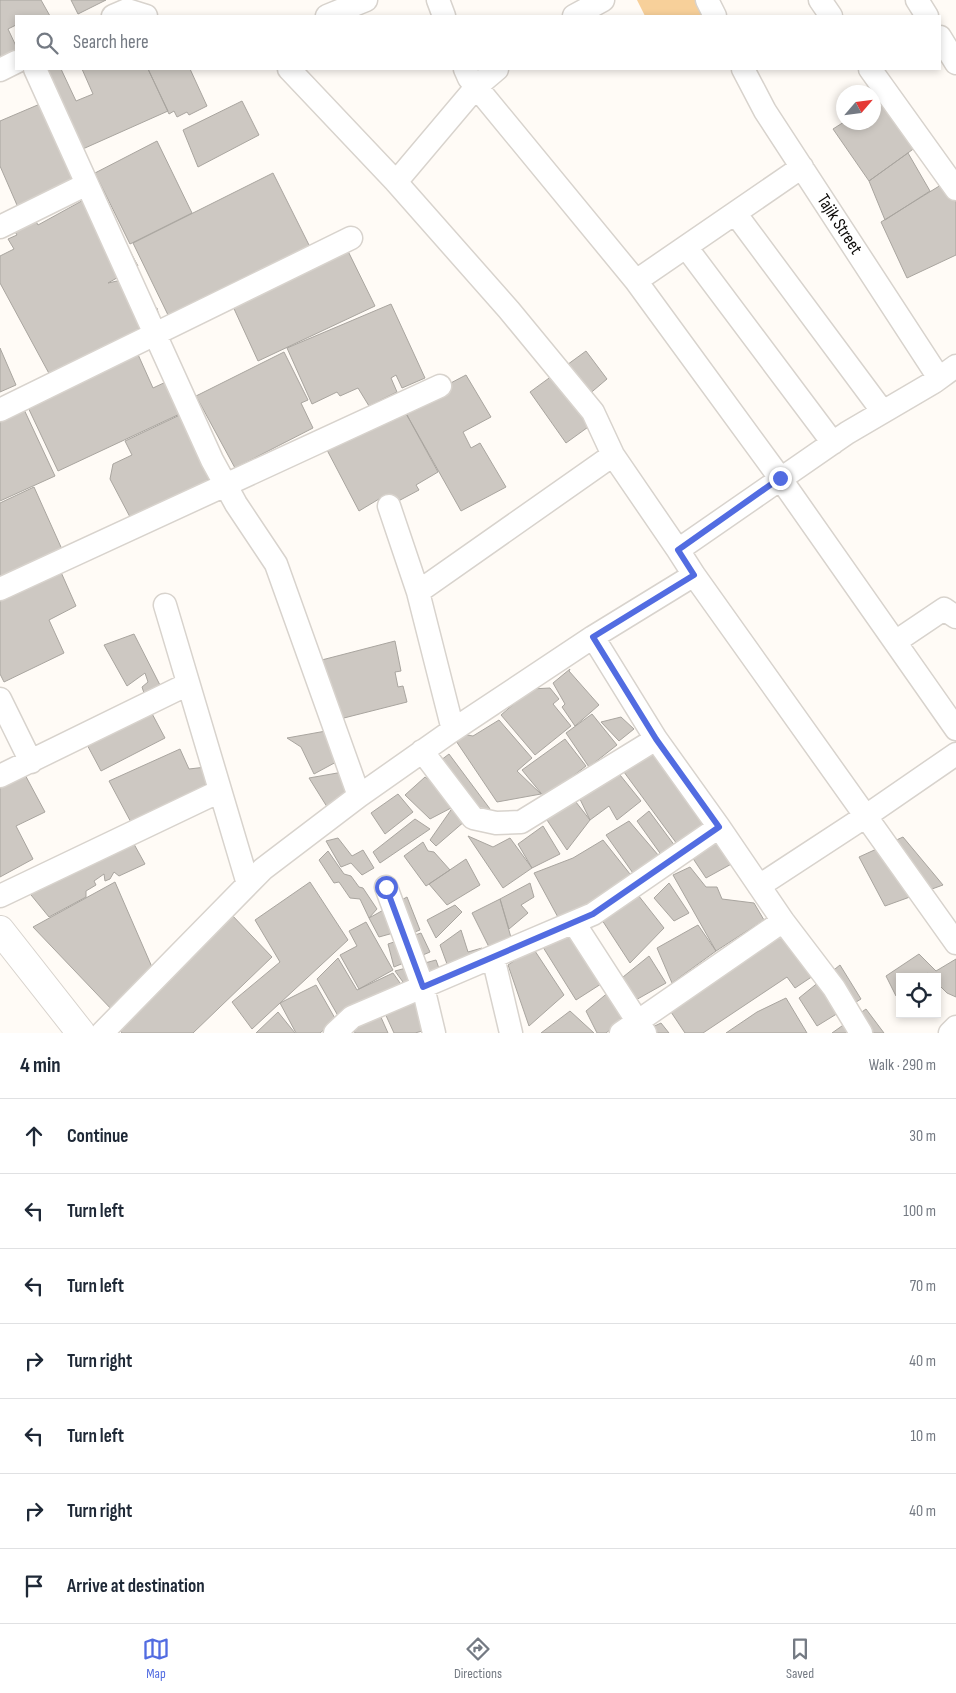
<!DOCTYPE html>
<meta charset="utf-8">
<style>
:root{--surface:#fff;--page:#f6f6f7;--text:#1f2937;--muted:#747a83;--line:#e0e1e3;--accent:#526ce1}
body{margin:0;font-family:"Sofia Sans Condensed",sans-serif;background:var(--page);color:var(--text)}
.controls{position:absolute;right:15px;bottom:15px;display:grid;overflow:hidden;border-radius:0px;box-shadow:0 2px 8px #0003}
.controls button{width:45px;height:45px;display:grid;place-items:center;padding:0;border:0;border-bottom:1px solid var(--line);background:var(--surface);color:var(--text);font:25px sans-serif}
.compass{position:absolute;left:836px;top:85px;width:45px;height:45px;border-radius:50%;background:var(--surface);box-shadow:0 2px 8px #0003;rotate:62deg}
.stop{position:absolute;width:15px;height:15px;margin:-11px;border:4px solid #526ce1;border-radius:50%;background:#fff}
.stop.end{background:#526ce1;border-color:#fff;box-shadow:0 1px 5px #0008}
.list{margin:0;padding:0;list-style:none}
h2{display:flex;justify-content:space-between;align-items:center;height:65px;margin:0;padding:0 20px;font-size:21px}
h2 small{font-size:16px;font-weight:400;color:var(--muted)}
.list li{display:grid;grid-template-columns:32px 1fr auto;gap:15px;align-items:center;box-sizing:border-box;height:75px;padding:0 20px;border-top:1px solid var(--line)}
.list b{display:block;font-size:19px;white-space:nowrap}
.list em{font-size:16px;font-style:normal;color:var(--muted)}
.icon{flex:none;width:28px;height:28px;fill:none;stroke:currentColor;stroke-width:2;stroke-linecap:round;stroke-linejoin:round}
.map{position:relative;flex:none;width:956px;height:1033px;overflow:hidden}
.search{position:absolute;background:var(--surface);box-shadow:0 2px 8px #0003;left:15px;right:15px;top:15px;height:55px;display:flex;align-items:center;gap:12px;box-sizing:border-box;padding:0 18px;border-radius:0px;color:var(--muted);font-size:19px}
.sheet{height:590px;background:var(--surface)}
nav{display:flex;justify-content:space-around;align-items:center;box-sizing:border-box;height:70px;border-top:1px solid var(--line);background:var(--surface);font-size:14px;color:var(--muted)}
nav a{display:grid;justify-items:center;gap:2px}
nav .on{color:var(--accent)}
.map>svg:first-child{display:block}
.green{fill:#f7d09a}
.building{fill:#cdc8c2;stroke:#a9a59f}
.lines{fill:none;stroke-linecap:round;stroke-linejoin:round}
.minor-casing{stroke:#d8d3cd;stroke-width:25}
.major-casing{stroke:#d8d3cd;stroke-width:30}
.minor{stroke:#fff;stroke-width:22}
.major{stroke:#fff;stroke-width:28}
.route{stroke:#526ce1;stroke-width:6}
.labels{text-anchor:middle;stroke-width:4;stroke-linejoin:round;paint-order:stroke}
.street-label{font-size:18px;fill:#0d0b09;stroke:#fff}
</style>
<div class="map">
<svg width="956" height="1033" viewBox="0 0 956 1033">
<rect width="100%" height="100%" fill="#fffbf6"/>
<path class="green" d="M637,0H700L714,16H645Z"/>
<path class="building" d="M0,0H41L50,16H16V25L8,29L16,46V52L0,60Z
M71,0H106L78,14Z
M51,69H61L76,101L93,94L82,69H148L168,111L76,152L42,73Z
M148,69H190L207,106L189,115L187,112L177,117L174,111L169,114Z
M886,92L923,142L869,181L833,129L844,122H874V101Z
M47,101L83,182L20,212L0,166V121Z
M242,101L259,135L198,167L183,130Z
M157,141L192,213L130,244L95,173Z
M908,153L930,191L885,220L869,181Z
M273,173L311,249L169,317L133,243Z
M949,180L956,196V255L907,278L881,222Z
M98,192L138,266L108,283L135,277L142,311L157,308L160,321L52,379L0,283V256L14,249L8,239L17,235L12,227L33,216L38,225Z
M345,245L375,306L258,361L230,300Z
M391,304L425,378L402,388L396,375L391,378L397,392L369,406L358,388L340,396L337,392L312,404L287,348Z
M0,348L16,385L0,392Z
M136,350L153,388L168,381L184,412L58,471L25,401Z
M586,351L607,379L587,396L602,417L566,443L530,392Z
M284,352L308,400L301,403L313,428L235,468L196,396Z
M466,375L491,417L463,432L471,448L480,443L506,487L461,511L403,408Z
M21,403L55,476L0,501V413Z
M403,408L438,472L416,485L419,490L389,506L384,496L359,511L327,450Z
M184,413L218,478L130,517L110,479L113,464L132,455L125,441Z
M34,487L65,556L0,586V503Z
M60,570L76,606L49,620L64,653L4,682L0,674V596Z
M134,634L162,689L146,699L142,687L148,682L145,673L127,686L104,645Z
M395,641L401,671L395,672L398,687L403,686L407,702L336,720L314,662Z
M570,669L569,671L599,705L575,726L562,707L565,704L553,683Z
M550,688L559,699L553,704L571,726L535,755L501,715L531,689Z
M149,708L165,738L101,771L84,739Z
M592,714L617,745L589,767L566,733Z
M621,717L634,729L619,741L601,722Z
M499,720L532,758L517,771L541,794L497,802L450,732L473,736Z
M326,731L338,761L314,774L301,747L287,738Z
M565,739L586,766L545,798L522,770Z
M656,746L709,820L677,844L621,768Z
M180,749L189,769L206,767L216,793L133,826L109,781Z
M449,754L496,817L478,826L428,770Z
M616,770L641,801L617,820L609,806L590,820L578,795Z
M23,771L45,812L16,826L33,859L0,877V783Z
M343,772L347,793L329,810L309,778Z
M425,777L434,783L453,807L430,819L405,795Z
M398,794L413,812L385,834L371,813Z
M572,797L590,820L567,850L545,817Z
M453,807L465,821L436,846L430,840Z
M649,811L675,846L662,856L637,821Z
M415,819L430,829L380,863L373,852Z
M629,821L659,856L635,876L606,835Z
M124,826L145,864L119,876L114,872L110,879L105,881L104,874L94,881L96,885L86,891V897L49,917L18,879Z
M543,826L560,854L532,868L518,844Z
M468,836L493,847L510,838L532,868L503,888Z
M725,836L735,862L706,878L690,854Z
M903,837L943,885L885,906L859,857Z
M338,838L352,856L363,850L374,868L362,875L351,863L341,867L326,841Z
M603,840L630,874L597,902L560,921L534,873L573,858Z
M423,842L428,851L434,852L450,870L426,886L404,856Z
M328,851L344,874L351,876L359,887L363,888L377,909L369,918L360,899L350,898L339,882L334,883L319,860Z
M466,859L480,885L447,905L429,884Z
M690,867L706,887H717L722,899L754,903L764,920L716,951L673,875Z
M115,882L155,974L114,1012L33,927Z
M310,882L348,940L252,1029L232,1002L280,962L255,920Z
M530,883L534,897L521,905L528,913L509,929L500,899Z
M669,883L689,913L674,921L654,898Z
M638,895L664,928L630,963L600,917Z
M407,897L420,930L404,936L397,932L379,937L369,918Z
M500,899L512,941L490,949L472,913Z
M455,905L462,912L436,938L427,920Z
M230,913L272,957L193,1033H122L115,1025Z
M366,922L393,970L359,989L340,955L357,946L349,931Z
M698,925L716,951L672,983L657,948Z
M461,930L468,952L482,948L488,955L447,964L440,945Z
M785,932L813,976L795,988L787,977L703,1033H685L671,1012L681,1001Z
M421,933L430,952L394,967L388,944Z
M568,933L601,984L576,1000L541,944Z
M533,948L564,995L529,1026L508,965Z
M919,954L936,971L956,959V997L947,993L937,983V977H931L928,973L923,977H900V993L896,996L886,976Z
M649,956L666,983L634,1001L623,977Z
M338,958L357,990L393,973L405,990L341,1021L317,979Z
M436,960L441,974L408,989L395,971Z
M840,965L861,999L817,1026L799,998Z
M316,985L336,1020L320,1033H296L280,1003Z
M430,991L433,1028L415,1033H394L383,1009Z
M610,991L632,1013L606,1033H597L586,1011Z
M786,998L807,1033H726L757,1012Z
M866,1009L884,1033H832Z
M570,1011L594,1033H541Z
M278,1012L295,1033H256Z
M380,1015L388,1033H355L352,1027Z
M661,1023L669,1033H640Z"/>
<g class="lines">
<g class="minor-casing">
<path id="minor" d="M438,0L444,16
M707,0L715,16
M820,0L831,16
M917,0L927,16
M113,16L127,10L146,16
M327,16L366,0
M574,16L603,0
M940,37L956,63
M35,69L212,460L236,504L276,564L359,796
M289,69L396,182L509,310L593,412L613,455L678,550L694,575L956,943
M465,69L469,78L636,281L802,167
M743,69L765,111L939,378
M870,69L956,189
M0,70L16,62
M396,182L477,86L497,69
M735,213L883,412
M0,227L87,184
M686,247L833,443
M636,281L780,478L956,729
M0,410L351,238
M389,506L418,592L453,730
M678,550L847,433L934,382L956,366
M0,589L440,386
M418,592L613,455
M165,605L248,884
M593,637L656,739L719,827
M895,642L944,609L956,617
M0,699L31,762
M422,751L473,818L496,823L521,822L656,739
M0,776L188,684
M759,886L866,816L956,754
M386,887L423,987L434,1033
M0,896L220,791
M574,923L645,1033
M493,957L511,1033
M102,1033L263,869L359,796L450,732L593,637L694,575
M335,1033L352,1017L593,914L719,827L783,921L834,988L861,1033
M621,1033L783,921
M950,1033L956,1027"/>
</g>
<g class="major-casing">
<path id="major" d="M0,930L81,1033"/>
</g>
<use href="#minor" class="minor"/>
<use href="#major" class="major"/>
</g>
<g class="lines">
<path class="route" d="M386,887L423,987L593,914L719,827L656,739L593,637L694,575L678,550L780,478"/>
</g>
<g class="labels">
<g class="street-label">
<text transform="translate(840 224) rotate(57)" y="6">Tajik Street</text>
</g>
</g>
</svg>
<div class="controls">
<button><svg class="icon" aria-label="locate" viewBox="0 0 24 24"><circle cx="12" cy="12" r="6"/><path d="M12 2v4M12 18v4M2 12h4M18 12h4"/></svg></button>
</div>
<svg class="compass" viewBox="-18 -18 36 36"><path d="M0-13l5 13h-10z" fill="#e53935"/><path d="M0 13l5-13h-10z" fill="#747a83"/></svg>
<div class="stop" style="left:386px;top:887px"></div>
<div class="stop end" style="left:780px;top:478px"></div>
<div class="search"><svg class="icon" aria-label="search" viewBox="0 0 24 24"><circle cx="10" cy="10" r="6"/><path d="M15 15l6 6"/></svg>Search here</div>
</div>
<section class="sheet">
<h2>4 min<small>Walk · 290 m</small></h2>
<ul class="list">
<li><svg class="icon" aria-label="ahead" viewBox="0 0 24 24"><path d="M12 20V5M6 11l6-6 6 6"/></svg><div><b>Continue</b></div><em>30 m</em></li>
<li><svg class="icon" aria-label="left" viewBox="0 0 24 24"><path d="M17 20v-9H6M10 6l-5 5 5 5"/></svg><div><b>Turn left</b></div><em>100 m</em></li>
<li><svg class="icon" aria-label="left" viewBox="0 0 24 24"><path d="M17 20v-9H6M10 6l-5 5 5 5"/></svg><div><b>Turn left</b></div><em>70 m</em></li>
<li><svg class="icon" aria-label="right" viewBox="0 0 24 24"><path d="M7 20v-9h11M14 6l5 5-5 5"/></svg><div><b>Turn right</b></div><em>40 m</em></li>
<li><svg class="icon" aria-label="left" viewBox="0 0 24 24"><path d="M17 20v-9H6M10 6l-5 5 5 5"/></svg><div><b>Turn left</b></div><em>10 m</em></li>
<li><svg class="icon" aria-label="right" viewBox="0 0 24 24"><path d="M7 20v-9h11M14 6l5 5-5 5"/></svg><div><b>Turn right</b></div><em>40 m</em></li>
<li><svg class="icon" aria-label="arrive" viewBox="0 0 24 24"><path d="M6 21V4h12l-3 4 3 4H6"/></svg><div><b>Arrive at destination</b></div></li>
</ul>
</section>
<nav>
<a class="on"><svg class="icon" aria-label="map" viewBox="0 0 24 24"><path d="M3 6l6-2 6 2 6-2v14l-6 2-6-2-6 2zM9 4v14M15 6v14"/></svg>Map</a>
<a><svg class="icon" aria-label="directions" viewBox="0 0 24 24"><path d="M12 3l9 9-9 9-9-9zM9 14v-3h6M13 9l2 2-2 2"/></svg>Directions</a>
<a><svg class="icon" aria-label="saved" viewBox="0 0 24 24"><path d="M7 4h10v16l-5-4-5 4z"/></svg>Saved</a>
</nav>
